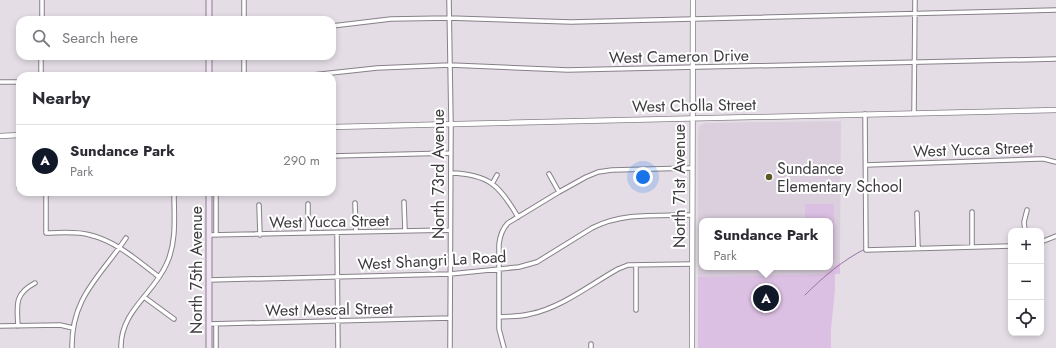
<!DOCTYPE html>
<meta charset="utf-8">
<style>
:root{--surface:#fff;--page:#f2f2f3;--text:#2b2b33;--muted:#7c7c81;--line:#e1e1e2;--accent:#111827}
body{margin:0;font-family:Jost,sans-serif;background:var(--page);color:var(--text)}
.controls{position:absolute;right:12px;bottom:12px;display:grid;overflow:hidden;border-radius:8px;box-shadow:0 2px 6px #0003}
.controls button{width:36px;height:36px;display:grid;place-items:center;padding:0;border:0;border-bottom:1px solid var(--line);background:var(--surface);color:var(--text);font:20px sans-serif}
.you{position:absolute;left:643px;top:177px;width:14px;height:14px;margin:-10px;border:3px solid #fff;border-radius:50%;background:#1a73e8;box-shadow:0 0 0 6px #1a73e833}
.badge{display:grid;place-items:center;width:26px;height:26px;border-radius:50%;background:var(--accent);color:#fff;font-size:13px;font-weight:700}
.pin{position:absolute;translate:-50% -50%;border:2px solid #fff;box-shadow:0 1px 4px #0006}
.popup{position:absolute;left:699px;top:218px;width:134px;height:52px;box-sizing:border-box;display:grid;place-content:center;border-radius:8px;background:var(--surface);filter:drop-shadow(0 1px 3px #0005);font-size:13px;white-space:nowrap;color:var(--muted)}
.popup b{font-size:15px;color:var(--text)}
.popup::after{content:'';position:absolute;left:50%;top:100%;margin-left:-8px;border:8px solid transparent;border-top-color:var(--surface)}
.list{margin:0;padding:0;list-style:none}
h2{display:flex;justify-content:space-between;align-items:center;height:52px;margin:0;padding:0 16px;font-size:17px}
h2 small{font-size:13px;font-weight:400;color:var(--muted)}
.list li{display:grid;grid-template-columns:26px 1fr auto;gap:12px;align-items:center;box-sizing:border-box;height:72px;padding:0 16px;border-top:1px solid var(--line)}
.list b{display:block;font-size:15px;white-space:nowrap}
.list p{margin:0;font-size:13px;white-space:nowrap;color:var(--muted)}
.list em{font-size:13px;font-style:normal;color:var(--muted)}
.icon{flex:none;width:22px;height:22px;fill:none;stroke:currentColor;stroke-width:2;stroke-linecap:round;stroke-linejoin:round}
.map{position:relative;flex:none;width:1056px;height:348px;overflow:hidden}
.search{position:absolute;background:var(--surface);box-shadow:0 2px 6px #0003;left:16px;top:16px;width:320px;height:44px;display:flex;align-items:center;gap:10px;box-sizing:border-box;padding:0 14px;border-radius:12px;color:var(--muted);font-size:15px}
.panel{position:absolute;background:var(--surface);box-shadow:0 2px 6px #0003;left:16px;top:72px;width:320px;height:124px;border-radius:12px}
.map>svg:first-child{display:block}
.built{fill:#dbcfde;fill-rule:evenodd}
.green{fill:#dcc0e3}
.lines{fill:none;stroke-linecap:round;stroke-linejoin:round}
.stream{stroke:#9976a1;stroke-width:1}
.minor-casing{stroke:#878088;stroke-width:5.5}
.tertiary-casing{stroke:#878088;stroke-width:6}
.secondary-casing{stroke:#878088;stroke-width:7}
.minor{stroke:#fff;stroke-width:3.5}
.tertiary{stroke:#fff;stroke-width:4.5}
.secondary{stroke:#f0e3f3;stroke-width:5}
.poi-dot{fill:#585926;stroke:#fff;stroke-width:1.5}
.labels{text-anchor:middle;stroke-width:4;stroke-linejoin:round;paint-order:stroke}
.street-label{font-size:16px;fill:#3e3b3f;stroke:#fff}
.poi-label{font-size:16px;fill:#3e3b3f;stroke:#fff;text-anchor:start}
</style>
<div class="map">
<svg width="1056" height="348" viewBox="0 0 1056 348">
<rect width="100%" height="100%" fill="#e4dde6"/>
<path class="built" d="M841,121L840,262L823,274L698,277V133L699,126L704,123ZM702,221H830V267H702Z"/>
<path class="green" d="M805,204H834V261H830V221H805Z
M840,262V274H835V290L831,329V348H698V277L823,274Z"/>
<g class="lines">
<path class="stream" d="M805,295C823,277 843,260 865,249"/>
<g class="minor-casing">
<path id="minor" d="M449,0L451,124L450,348
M42,20V0
M244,20V0
M332,26L391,19L449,18L571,22L1056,10
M244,56V76
M41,76V56
M303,76L377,68L450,65L568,70L1056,59
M0,82H20
M914,113L915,0
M865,114L866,250L1011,246
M332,156L451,153
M866,165L1038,159H1044L1056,162
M451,173C489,174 500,186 518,217
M549,174L559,192
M492,184L497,175
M19,187H20
M46,192V233C60,233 76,231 90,235C116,241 138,261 159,277
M216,192V235
M404,202L405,231
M355,203L356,232
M308,204V233
M259,205L260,235
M972,212V247
M917,213L918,248
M1025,231L1024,222L1027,210
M337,233L338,348
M209,235L450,230
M1041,242L1056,236
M636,265V310
M209,280L450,274L519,267L537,262L592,228C623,212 658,216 691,215
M144,297L174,319
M499,317C509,316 520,317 530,314C561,308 591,284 618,269L628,265L692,264
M209,324L450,318
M216,324V348
M0,326L60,325L73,328
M18,326C17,305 14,294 35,283
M591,344V348
M72,348C71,297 100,277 126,238
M121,348C120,311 154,294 167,263C177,241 174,215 174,192
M504,348L499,329V244C500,236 502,229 508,223L559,192L586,177L598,172L612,170L692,168"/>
</g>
<g class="tertiary-casing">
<path id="tertiary" d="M332,127L1056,110
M0,136L20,135
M692,348L693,0"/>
</g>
<g class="secondary-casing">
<path id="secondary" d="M209,0V20
M209,56V76
M209,348V192"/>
</g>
<use href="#minor" class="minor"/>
<use href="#tertiary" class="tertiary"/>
<use href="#secondary" class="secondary"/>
</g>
<circle class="poi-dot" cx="769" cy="177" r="4"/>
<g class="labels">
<g class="street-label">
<text transform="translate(679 56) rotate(-1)" y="6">West Cameron Drive</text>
<text transform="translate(694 105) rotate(-1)" y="6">West Cholla Street</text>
<text transform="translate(973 149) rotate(-2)" y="6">West Yucca Street</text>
<text transform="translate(438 174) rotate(-90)" y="6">North 73rd Avenue</text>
<text transform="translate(679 186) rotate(-90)" y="6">North 71st Avenue</text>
<text transform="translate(329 221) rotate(-1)" y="6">West Yucca Street</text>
<text transform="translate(432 260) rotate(-3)" y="6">West Shangri La Road</text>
<text transform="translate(196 270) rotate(-90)" y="6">North 75th Avenue</text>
<text transform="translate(329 309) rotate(-1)" y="6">West Mescal Street</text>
</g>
<g class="poi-label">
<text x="777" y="174">Sundance<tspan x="777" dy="18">Elementary School</tspan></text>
</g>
</g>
</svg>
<div class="controls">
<button>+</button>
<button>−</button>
<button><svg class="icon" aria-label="locate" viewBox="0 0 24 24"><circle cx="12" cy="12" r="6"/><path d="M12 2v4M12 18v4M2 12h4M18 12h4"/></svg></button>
</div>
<div class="you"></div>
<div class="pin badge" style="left:766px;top:298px">A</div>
<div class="popup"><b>Sundance Park</b>Park</div>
<div class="search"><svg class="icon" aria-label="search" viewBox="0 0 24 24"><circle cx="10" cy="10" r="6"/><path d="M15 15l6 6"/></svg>Search here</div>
<section class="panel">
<h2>Nearby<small></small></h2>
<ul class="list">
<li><span class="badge">A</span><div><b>Sundance Park</b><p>Park</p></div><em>290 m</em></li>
</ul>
</section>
</div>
